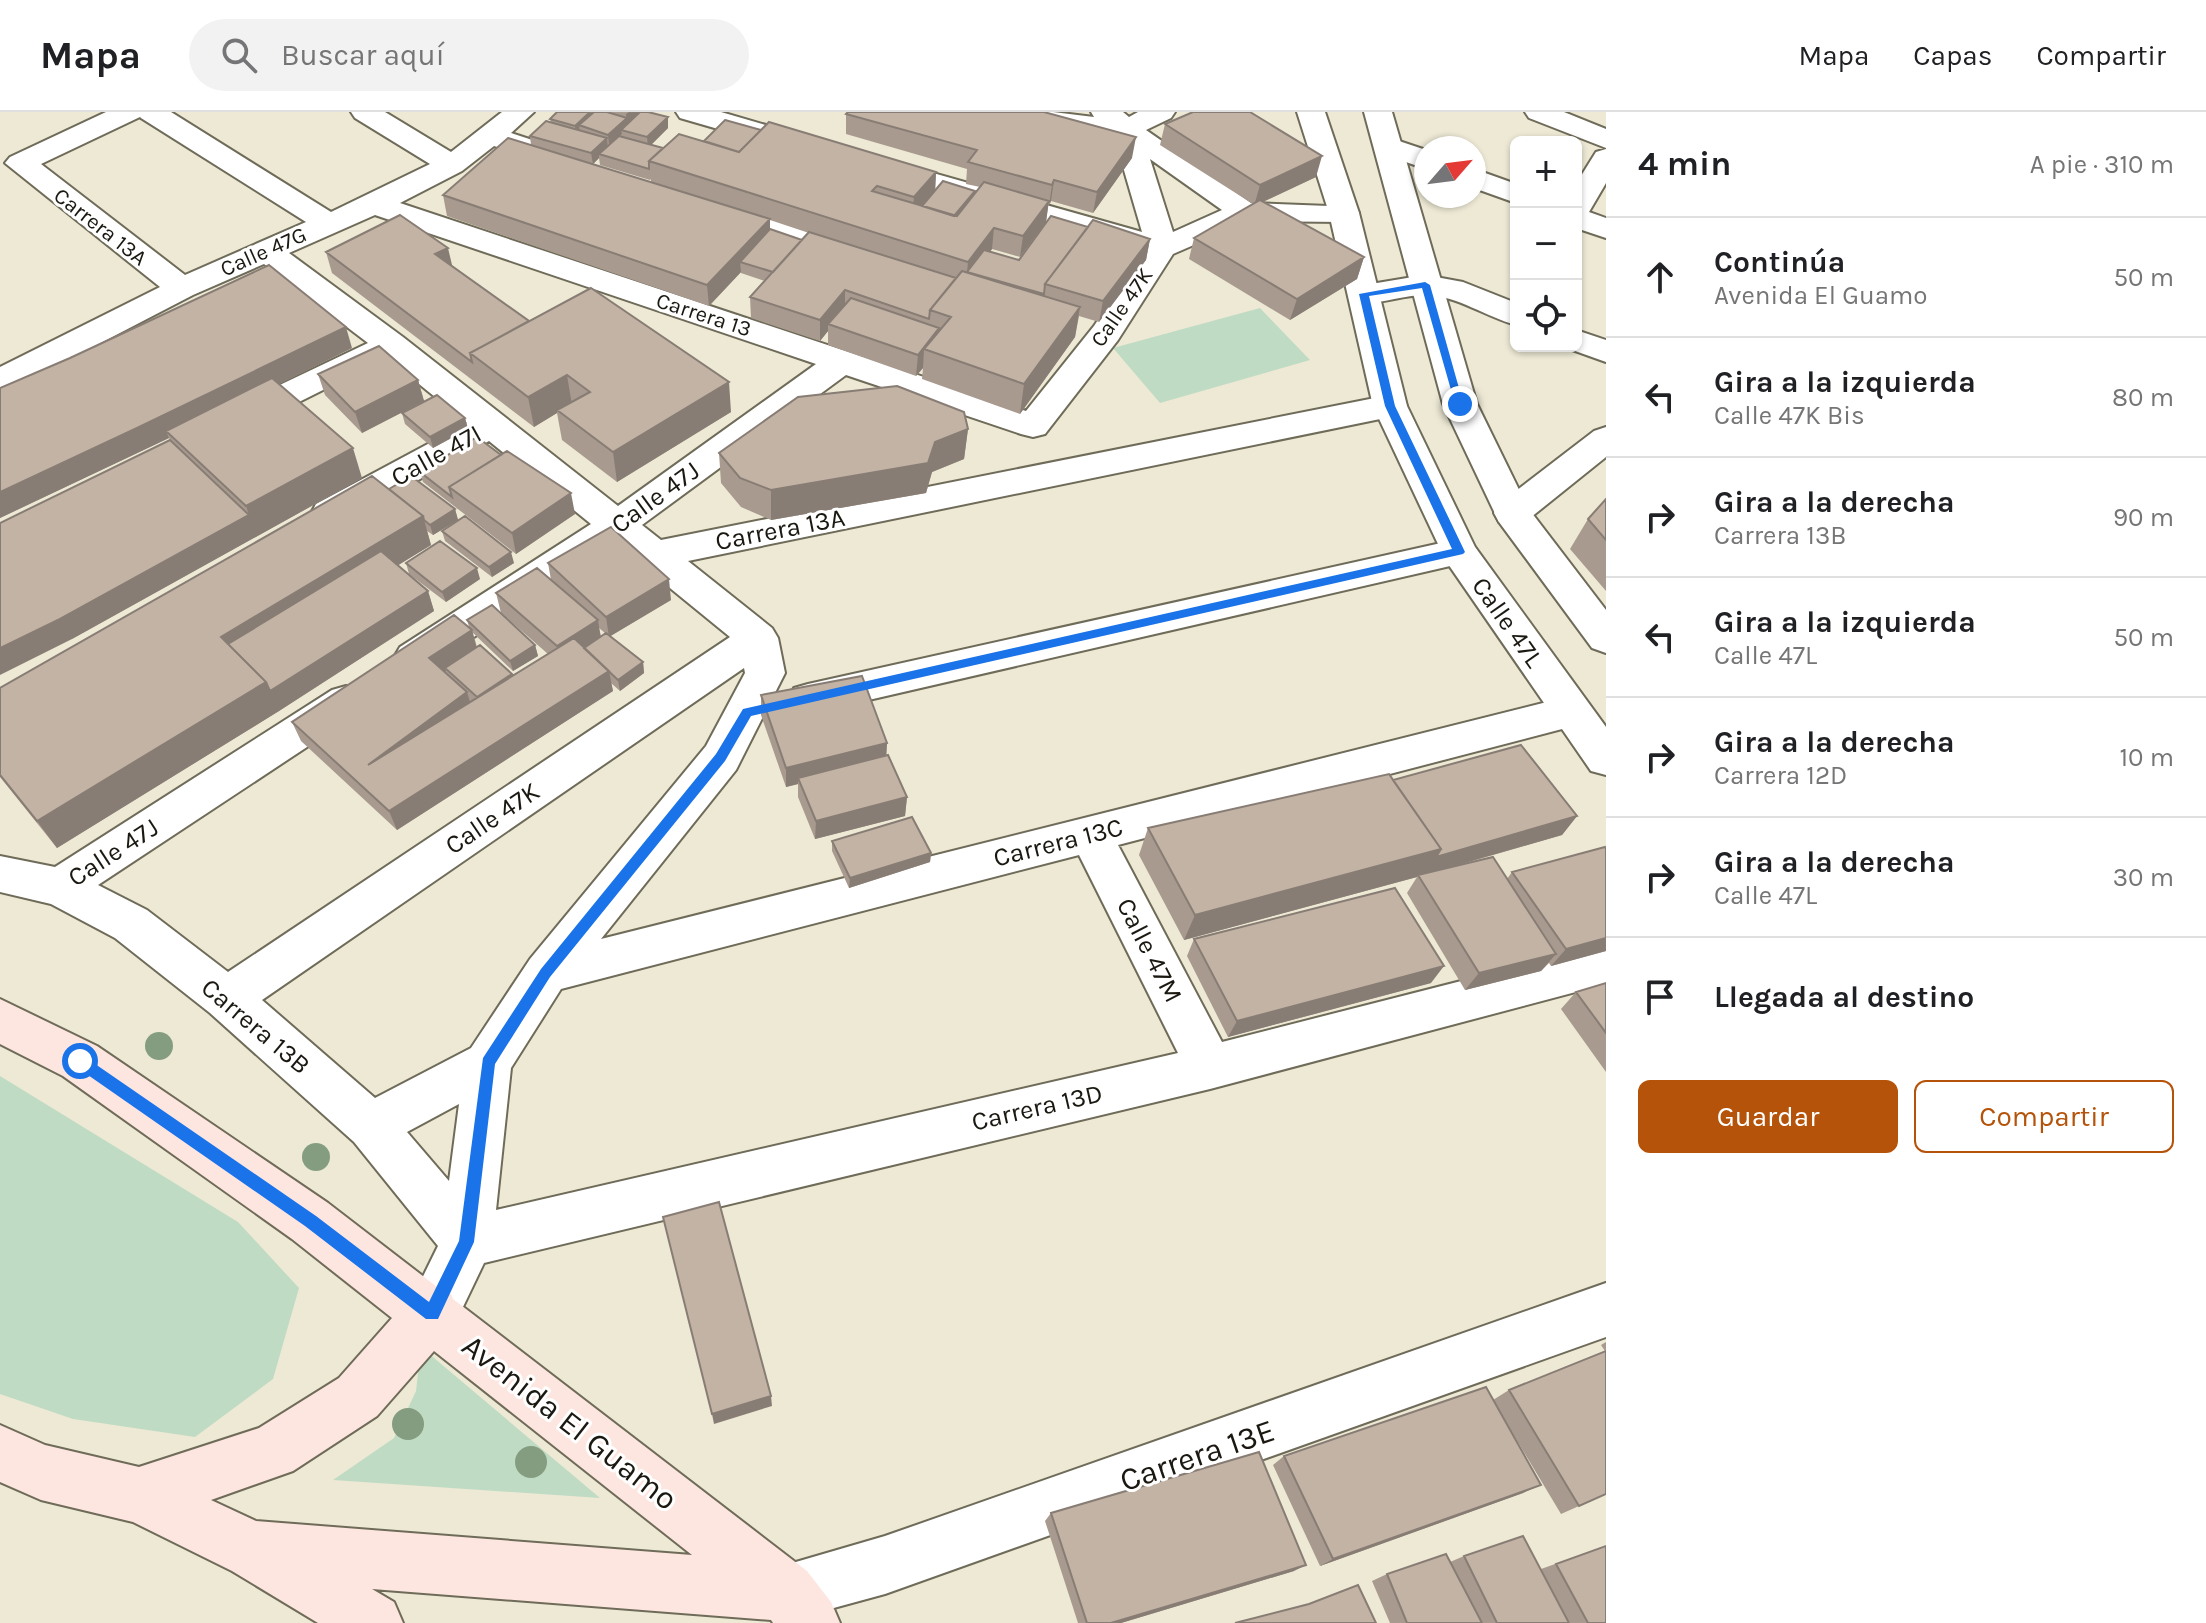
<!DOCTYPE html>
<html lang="es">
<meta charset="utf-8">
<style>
:root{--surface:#fff;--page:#f2f2f2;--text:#202124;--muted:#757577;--line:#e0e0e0;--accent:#b45309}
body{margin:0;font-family:Karla,sans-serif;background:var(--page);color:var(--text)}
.controls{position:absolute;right:24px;top:24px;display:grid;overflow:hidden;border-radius:12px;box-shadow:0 2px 6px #0004}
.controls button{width:72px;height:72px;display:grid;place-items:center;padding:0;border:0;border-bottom:2px solid var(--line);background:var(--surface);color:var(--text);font:40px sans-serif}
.compass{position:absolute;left:1414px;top:24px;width:72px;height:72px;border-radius:50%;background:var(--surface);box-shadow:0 2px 6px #0004;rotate:62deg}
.stop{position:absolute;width:24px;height:24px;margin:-18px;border:6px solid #1a73e8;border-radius:50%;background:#fff}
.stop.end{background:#1a73e8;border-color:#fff;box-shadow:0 2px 8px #0008}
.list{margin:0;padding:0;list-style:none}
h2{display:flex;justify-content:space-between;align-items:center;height:104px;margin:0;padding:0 32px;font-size:34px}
h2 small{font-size:26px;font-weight:400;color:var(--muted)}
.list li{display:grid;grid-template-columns:52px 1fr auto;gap:24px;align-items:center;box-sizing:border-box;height:120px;padding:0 32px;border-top:2px solid var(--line)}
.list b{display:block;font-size:30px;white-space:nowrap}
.list p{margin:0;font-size:26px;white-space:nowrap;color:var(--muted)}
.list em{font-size:26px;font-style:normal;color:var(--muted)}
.actions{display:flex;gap:16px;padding:24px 32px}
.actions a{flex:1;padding:18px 0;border:2px solid var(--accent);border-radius:12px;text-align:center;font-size:28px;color:var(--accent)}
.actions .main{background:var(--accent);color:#fff}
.icon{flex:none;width:44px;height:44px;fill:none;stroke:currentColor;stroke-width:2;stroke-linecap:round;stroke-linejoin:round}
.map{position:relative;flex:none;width:1606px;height:1511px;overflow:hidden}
header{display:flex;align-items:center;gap:48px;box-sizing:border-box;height:112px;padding:0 40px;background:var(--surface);border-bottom:2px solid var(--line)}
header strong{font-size:38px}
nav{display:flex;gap:44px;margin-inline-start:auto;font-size:28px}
.search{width:560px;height:72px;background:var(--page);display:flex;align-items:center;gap:20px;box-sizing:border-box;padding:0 28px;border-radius:44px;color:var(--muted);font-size:30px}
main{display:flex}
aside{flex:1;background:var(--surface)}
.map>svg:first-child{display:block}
.green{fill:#c0dbc4}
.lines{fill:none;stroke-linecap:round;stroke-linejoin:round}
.minor-casing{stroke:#6f6b59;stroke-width:4}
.tertiary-casing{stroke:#6f6b59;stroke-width:4}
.secondary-casing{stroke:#6f6b59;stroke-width:4}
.minor{fill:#fff;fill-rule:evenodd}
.tertiary{fill:#fff;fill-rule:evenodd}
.secondary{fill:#fee6e0;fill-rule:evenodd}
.tree{fill:#849d80}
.wall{fill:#a89a8e;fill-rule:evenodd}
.shaded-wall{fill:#887d74}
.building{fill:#c3b3a5;stroke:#887d74;stroke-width:2}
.route{fill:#1a73e8}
.labels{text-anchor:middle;stroke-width:6;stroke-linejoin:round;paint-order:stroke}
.far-street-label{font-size:22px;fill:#1a1811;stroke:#fff}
.street-label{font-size:26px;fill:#1a1811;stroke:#fff}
.near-street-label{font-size:32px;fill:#1a1811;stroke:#fff}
</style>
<header>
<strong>Mapa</strong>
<div class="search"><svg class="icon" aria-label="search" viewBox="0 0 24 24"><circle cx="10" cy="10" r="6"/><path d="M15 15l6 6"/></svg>Buscar aquí</div>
<nav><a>Mapa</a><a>Capas</a><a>Compartir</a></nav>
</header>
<main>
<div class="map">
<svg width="1606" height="1511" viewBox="0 0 1606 1511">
<rect width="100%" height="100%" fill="#ede9d5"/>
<path class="green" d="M1260,196L1310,248L1160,291L1113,236Z
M0,964L238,1110L299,1176L273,1267L195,1325L73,1307L0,1282Z
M421,1235L600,1386L333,1368L394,1326L416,1279Z"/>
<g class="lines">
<g class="minor-casing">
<path id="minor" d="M106,0H171L331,100L430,52L355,6L351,0H385L451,40L502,0H534L511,21L572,41L577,47L572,53L562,56L494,34L462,59L400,91L1026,299L1094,214L1143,140L867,60L862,54L867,48L877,45L887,48L1142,120L1114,24L1058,19L1011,6L1007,0H1053L1094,5L1091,0H1123L1129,5L1138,0H1175L1171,6L1146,18L1251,91L1355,95L1359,101L1355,107L1344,110L1249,109L1173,142L1118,228L1045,322L1033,325L1021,322L846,263L642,413L661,428L1390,283L1402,286L1407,294L1402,302L1390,305L688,449L772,516L778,526L785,561L736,658L601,827L1571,584L1585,589L1591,600L1585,611L1118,733L1222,930L1606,832V872L1210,977L484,1151L451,1220L432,1228L413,1220L405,1201L438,1134L354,1030L210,901L115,826L51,792L0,780V744L55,755L332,578L346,574L360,578L366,589L360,600L98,773L147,798L228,860L730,525L616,432L428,555L414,560L400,555L394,545L400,535L591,412L489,329L342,410L329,414L316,410L311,401L316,392L467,311L387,246L247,316L235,319L223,316L218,308L223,300L368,231L264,152L193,183L12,277L0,280V255L160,175L5,51L10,45ZM140,5L141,6L306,110L185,163L41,52ZM1150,47L1222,98L1173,120ZM375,103L816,252L618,394L403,225L289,141ZM744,556L745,561L706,634L530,847L471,936L375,986L262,888ZM1079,743L1178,941L496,1098L511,956L561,877ZM459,992L449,1069L407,1020Z
M676,0H721L790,20L794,26L790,32L780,35L680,6Z
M1525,0H1564L1606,17V36L1529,6Z
M1390,26L1426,38V57L1380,41L1375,35L1380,29Z
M1606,37V71L1589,100L1606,106V126L1576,116V72L1596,40Z
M1474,57L1516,72V91L1474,76Z
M715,87L874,136L879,143L874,150L863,152L704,102L700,96L704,90Z
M1425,163L1463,170L1516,191V213C1486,205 1458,184 1427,183C1402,182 1378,195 1353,189L1348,182L1353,175Z
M1576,218L1606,228V250L1564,235L1576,234Z
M1606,315V345L1525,410L1512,414L1499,410L1494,401L1499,392L1594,319Z
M1459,427L1472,431L1478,440L1472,449L808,602L794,598L788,587L794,576L808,572Z"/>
</g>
<g class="tertiary-casing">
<path id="tertiary" d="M1297,0H1325L1359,101L1407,294L1475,435L1606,615V663L1591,659L1446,449L1373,294L1329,101Z
M1364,0H1392L1477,292L1528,396L1606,498V541L1592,536L1499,410L1443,292Z
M1606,1171V1225L885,1482L786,1509L765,1501L757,1480L765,1459L885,1424Z"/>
</g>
<g class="secondary-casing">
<path id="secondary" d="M0,887L97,934L328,1091L441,1178L451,1182L453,1187L807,1459L831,1490L840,1511H773L771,1508L372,1477L394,1490L403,1511H318L232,1459L133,1410L41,1388L0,1370V1313L45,1333L139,1355L259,1316L339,1266L392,1206L292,1127L63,964L0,932ZM434,1239L692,1443L256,1409L211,1388L293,1359L377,1304Z"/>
</g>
<use href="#minor" class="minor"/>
<use href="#tertiary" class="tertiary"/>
<use href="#secondary" class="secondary"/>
</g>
<g class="tree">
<circle cx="159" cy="934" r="14"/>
<circle cx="316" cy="1045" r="14"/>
<circle cx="408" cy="1312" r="16"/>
<circle cx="531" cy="1350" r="16"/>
</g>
<path class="wall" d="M557,0H648L668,5V16L651,33L663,36L761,18L936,60L935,79H975L974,83L980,75L966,72L967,57L846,22V2L1132,46L1093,101L1051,89L1048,94L1046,110L1020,145L992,137L990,140L1019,148L1088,115L1150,127L1146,148L1099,210L1079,204L1075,225L1020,302L922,267L923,256L916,264L828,233V219L820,229L751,206L750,185L765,169L741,161V160L709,194L447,104L443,83L531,33L530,24L551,10L550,7ZM599,46L600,53L650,68L651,67V70L593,52ZM770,108L809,121L802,128L770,117Z
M1165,12L1316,65L1263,90L1364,145L1357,167L1290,208L1189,147L1194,126L1253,92L1160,33Z
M326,140L452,155L529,209L731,300L617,370L562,328L557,301L534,315L332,161Z
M352,236L279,272L362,366L72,527L170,328L169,326L0,406V276Z
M318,262L418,268L424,289L362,321L325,283Z
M402,301L465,306L468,317L433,336L405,312Z
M968,317L964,347L932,360L926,381L771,408L741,395L721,371L719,341Z
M420,360L575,402L516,442L423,370Z
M389,377L455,397L458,408L433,423L427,419L431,433L398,453L428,479L434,499L279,599L57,736L0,665V576Z
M1606,387V479L1570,437L1588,407Z
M442,419L514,451L492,465L445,429Z
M406,451L480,467L446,490L409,462Z
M548,451L671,488L610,524L643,550L644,561L620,579L611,571L613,579L397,718L301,629L292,610L469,515L467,508L535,533L538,544L513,559L473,521L477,535L512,562L513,564L548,542L501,501L496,481L551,468ZM599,516L605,521L601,524Z
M761,583L887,631L886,643L907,685L905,704L815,727L798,685V672L786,675L761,603Z
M1393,668L1577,704L1562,723L1455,754L1507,767L1512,760L1606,839L1551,854L1549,851L1541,859L1465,878L1407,781L1417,765L1184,828L1139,743L1148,716Z
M832,729L931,741L930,750L849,776L832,739Z
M1194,827L1431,871L1228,925L1187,844Z
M1606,871V960L1561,897L1576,880Z
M1606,1230V1382L1561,1402L1504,1307L1523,1381L1320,1454L1273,1353L1284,1344L1493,1288L1509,1278L1605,1239L1601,1233Z
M1051,1401L1294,1459L1121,1511H1078L1045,1409Z
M1606,1434V1511H1390L1372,1469L1387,1462L1450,1450L1464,1444L1541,1457Z"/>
<path class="shaded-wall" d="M590,0H596L579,13L580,21L576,25L575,14Z
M629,0H642L627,13L626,2Z
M668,5V16L648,36L647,25Z
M627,6L628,17L621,18L622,22L609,33L608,23Z
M1136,25L1132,46L1093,101L1097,80Z
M607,26L608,37L599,42V46L593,52L591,41Z
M1322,44L1316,65L1254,94L1260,73Z
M936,60L935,81L912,106L914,85Z
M1054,68L1051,89L1049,94L1052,73Z
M975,79L974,89L949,120L950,109Z
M1049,89L1046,110L1020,145L1023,124Z
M770,107V128L740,150L741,160L709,194L707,173Z
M994,116L992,137L966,171L968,150Z
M1150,127L1146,148L1099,210L1103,189Z
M448,136L453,157L435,142Z
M1364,145L1357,167L1290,208L1297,187Z
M845,178V199L828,212V219L820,229V208Z
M1080,195L1075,225L1020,302L1024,272Z
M346,215L352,236L172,325L166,319L169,326L0,406V380Z
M939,216L937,237H924L923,256L916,264L918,243Z
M567,263L572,293L557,298V301L534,315L528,285Z
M418,268L424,289L362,321L355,300Z
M729,270L731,300L617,370L613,340Z
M465,306L468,317L433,336L430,325Z
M968,317L964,347L932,360L926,381L771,408V378L935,330Z
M353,336L362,366L72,527L0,563V536L249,403L246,394Z
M571,381L575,402L516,442L512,421Z
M455,397L458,408L433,423L430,413Z
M423,404L431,433L241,550L221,525Z
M511,440L514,451L492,465L489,455Z
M477,456L480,467L446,490L442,480Z
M669,467L671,488L609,525L606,505Z
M428,479L434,499L279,599L57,736L37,709L266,570Z
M598,508L601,528L561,554L557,534Z
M472,518L477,538L445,556L446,559L435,566L429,546Z
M535,533L538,544L513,559L510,549Z
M643,550L644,561L620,579L618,568Z
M609,559L613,579L397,718L389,699Z
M467,580L473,600L368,653Z
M887,631L886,650L798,666V672L786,675V656Z
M907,685L905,704L815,727L816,709Z
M1577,704L1562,723L1419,764L1418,763L1417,765L1184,828L1195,803L1441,737Z
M931,741L930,750L849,776L850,766Z
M1606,826V839L1551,854L1566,837Z
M1556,842L1541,859L1465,878L1479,861Z
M1444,854L1431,871L1228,925L1237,909Z
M771,1284L772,1294L714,1312L712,1302Z
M1541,1373L1523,1381L1320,1454L1333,1447Z
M1306,1453L1294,1459L1121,1511H1111Z"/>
<path class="building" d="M557,0H590L575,14L550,7Z
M594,0H607L627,6L608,23L579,13Z
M640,0H648L668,5L647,25L621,18Z
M848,0H1044L1136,25L1097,80L1054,68L1052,73L968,50L977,38L846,2Z
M1193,0H1250L1322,44L1260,73L1165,12Z
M725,8L761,18L739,40L704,29Z
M546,9L607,26L591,41L530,24Z
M769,10L936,60L914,85L877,74L872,79L957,104L984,70L1049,89L1023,124L994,116L968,150L649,49L679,22L739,40Z
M619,24L663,36L649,49V57L599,42Z
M508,26L770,107L707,173L443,83Z
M943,69L975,79L954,104L922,94Z
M1260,88L1364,145L1297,187L1194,126Z
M400,103L448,136L435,142L529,209L470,241L472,250L326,140Z
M1051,104L1088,115L1045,172L1044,182L967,160L984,138L1019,148Z
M1093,108L1150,127L1103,189L1045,172Z
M770,117L802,128L773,160L740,150Z
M809,120L956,166L930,198L929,207L845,178L820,208L750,185Z
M269,153L346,215L137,316L0,380V276L70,246Z
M962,159L1080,195L1024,272L924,237L951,205L930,198Z
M591,176L729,270L613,340L557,298L590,280L567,263L528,285L470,241Z
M851,186L939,216L918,243L828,212Z
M379,234L418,268L355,300L318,262Z
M272,266L353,336L246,394L166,319Z
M897,274L964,300L968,317L935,330L928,351L771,378L740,366L719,341L798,285Z
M437,283L465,306L430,325L402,301Z
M477,325L501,343L449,375L452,385L420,360Z
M170,328L249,403L60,507L0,536V411Z
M507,339L571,381L512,421L449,375Z
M372,364L423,404L221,525L266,570L37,709L0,663V576Z
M411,364L455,397L430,413L424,408L423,404L389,377Z
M1606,387V428L1588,407Z
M465,404L511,440L489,455L442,419Z
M611,415L669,467L606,505L548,451Z
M440,429L477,456L442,480L406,451Z
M381,439L428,479L270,579L266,570L228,532Z
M537,456L598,508L557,534L496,481Z
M492,493L535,533L510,549L467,508Z
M454,503L472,518L429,546L467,580L368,653L574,526L609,559L389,699L292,610Z
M606,521L643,550L618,568L584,536Z
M480,533L512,562L477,585L445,556Z
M862,564L887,631L786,656L761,583Z
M1521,633L1577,704L1436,745L1441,737L1393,668Z
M888,643L907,685L816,709L798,666Z
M1389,662L1441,737L1195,803L1148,716Z
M912,705L931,741L850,766L832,729Z
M1605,735L1606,737V826L1566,837L1512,760Z
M1493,745L1556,842L1479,861L1418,763Z
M1395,776L1444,854L1237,909L1194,827Z
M1606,871V921L1576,880Z
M719,1090L771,1284L712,1302L663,1105Z
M1606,1239V1382L1579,1394L1509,1278Z
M1486,1275L1541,1373L1333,1447L1284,1344Z
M1259,1340L1306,1453L1111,1511H1087L1051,1401Z
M1523,1424L1569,1511H1497L1464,1444Z
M1606,1434V1511H1588L1556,1452Z
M1446,1442L1482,1511H1407L1387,1462Z
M1358,1473L1376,1511H1235L1309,1492Z"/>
<path class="route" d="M1425,170L1430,173L1464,294L1455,292L1422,176L1369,184L1395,294L1465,440L1463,442L751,604L725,649L550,865L495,952L474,1130L438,1207H426L305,1114L75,954V945H85L316,1104L429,1190L459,1129L483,946L541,857L716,642L743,597L1452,437L1385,294L1359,182Z"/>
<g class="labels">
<g class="far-street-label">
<text transform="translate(101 114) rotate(38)" y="8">Carrera 13A</text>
<text transform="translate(263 139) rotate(-24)" y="8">Calle 47G</text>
<text transform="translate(1121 195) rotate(-55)" y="8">Calle 47K</text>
<text transform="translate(704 202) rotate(18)" y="8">Carrera 13</text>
</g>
<g class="street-label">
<text transform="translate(436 343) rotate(-29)" y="9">Calle 47I</text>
<text transform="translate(655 385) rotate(-36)" y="9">Calle 47J</text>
<text transform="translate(780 417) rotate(-11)" y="9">Carrera 13A</text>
<text transform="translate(1508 510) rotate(55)" y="9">Calle 47L</text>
<text transform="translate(492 706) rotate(-34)" y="9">Calle 47K</text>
<text transform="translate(1058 730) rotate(-14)" y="9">Carrera 13C</text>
<text transform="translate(113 740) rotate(-33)" y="9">Calle 47J</text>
<text transform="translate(1150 838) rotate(63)" y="9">Calle 47M</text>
<text transform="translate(256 914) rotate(40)" y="9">Carrera 13B</text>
<text transform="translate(1037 995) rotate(-13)" y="9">Carrera 13D</text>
</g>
<g class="near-street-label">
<text transform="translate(570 1310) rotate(38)" y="11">Avenida El Guamo</text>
<text transform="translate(1197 1343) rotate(-19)" y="11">Carrera 13E</text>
</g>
</g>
</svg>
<div class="controls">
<button>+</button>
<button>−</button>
<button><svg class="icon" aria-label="locate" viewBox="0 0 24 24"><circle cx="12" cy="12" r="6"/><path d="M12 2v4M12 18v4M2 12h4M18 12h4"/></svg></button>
</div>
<svg class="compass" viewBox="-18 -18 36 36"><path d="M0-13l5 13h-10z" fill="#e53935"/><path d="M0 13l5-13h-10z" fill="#757577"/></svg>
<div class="stop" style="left:80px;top:949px"></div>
<div class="stop end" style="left:1460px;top:292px"></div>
</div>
<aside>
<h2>4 min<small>A pie · 310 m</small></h2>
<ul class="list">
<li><svg class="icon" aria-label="ahead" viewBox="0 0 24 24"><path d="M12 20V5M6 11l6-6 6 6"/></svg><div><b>Continúa</b><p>Avenida El Guamo</p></div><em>50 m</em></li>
<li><svg class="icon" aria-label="left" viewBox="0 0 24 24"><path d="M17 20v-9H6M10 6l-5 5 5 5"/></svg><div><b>Gira a la izquierda</b><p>Calle 47K Bis</p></div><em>80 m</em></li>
<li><svg class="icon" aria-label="right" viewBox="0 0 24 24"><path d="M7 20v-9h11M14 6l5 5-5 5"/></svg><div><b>Gira a la derecha</b><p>Carrera 13B</p></div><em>90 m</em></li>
<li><svg class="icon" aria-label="left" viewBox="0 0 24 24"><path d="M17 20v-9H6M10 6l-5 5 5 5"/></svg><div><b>Gira a la izquierda</b><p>Calle 47L</p></div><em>50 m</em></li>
<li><svg class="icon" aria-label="right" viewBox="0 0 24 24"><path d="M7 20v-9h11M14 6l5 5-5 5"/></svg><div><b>Gira a la derecha</b><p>Carrera 12D</p></div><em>10 m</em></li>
<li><svg class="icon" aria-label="right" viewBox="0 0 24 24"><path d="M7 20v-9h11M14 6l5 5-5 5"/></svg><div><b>Gira a la derecha</b><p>Calle 47L</p></div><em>30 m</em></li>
<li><svg class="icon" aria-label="arrive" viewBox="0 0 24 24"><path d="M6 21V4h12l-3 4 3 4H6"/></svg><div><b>Llegada al destino</b></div></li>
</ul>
<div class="actions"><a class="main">Guardar</a><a>Compartir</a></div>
</aside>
</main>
